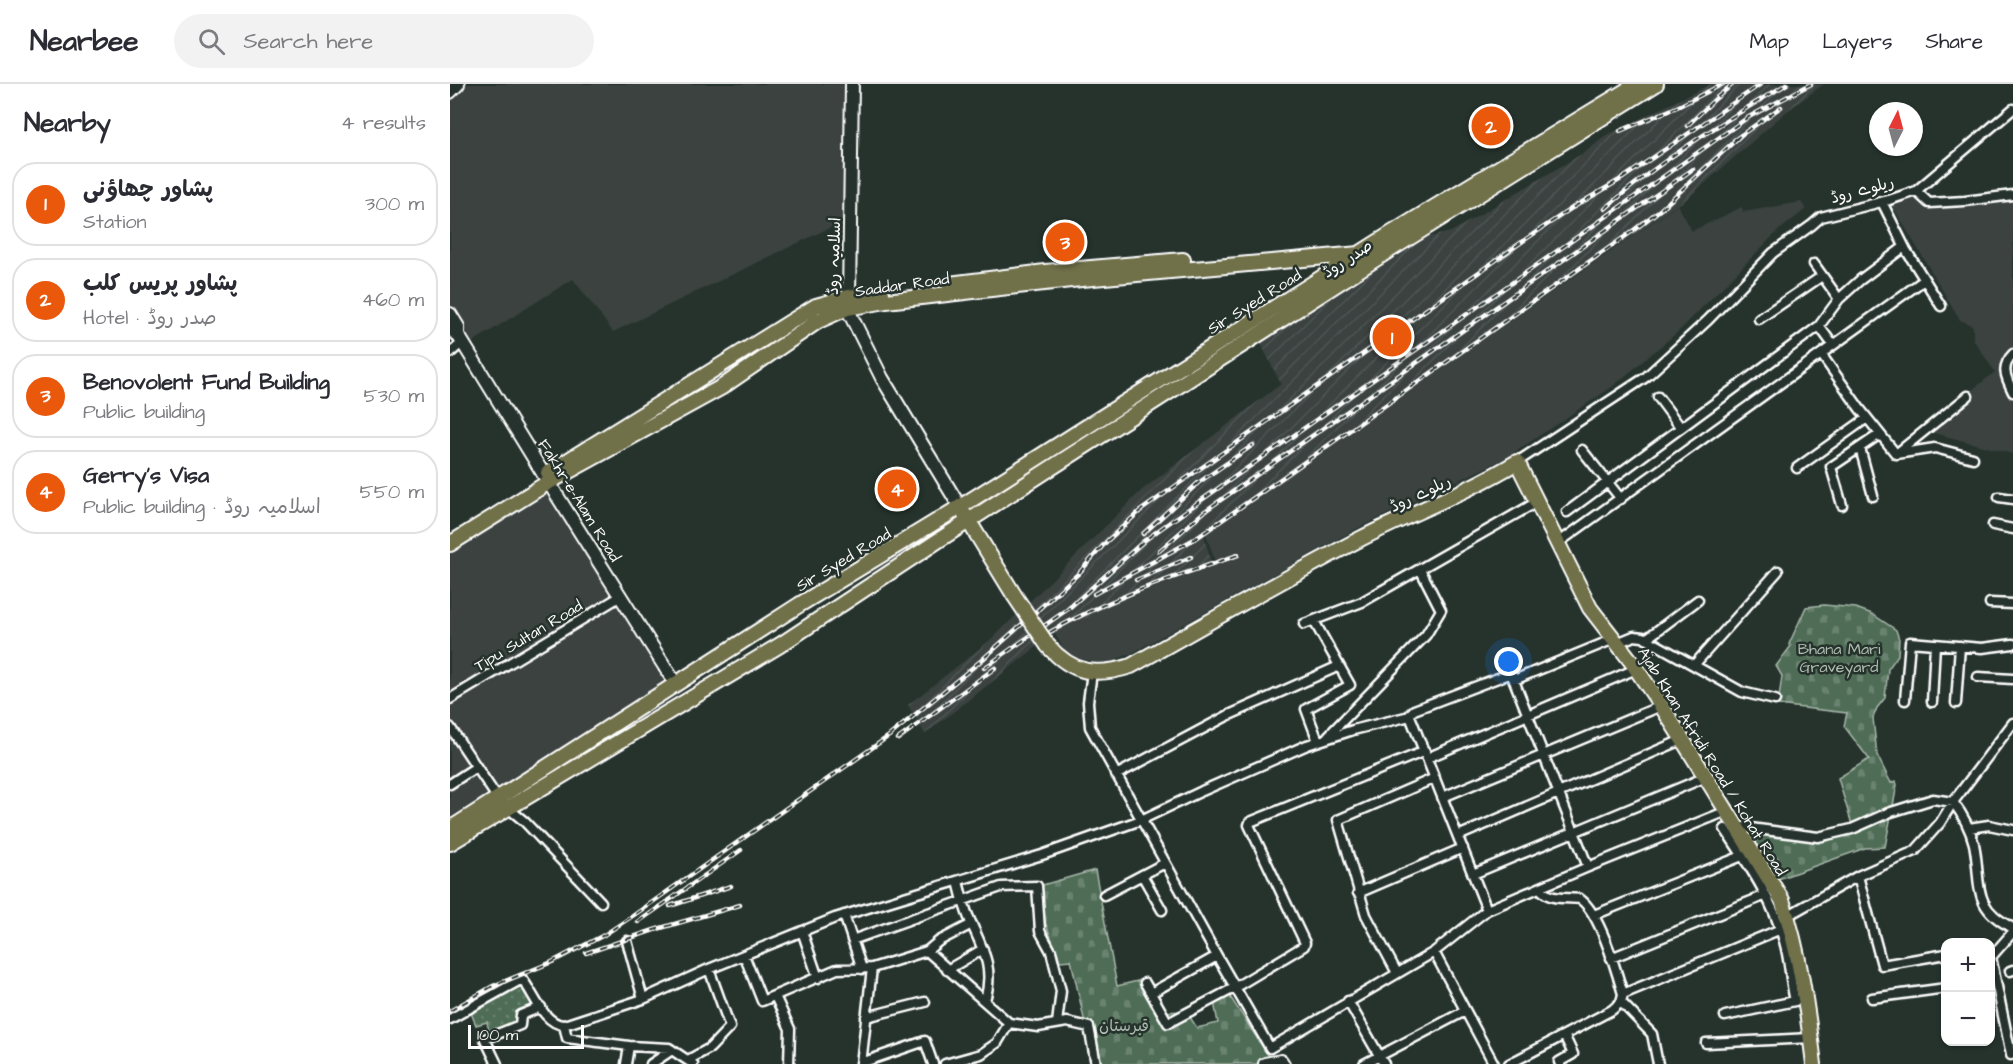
<!DOCTYPE html>
<meta charset="utf-8">
<style>
:root{--surface:#fff;--page:#f2f2f3;--text:#2b2b33;--muted:#7c7c81;--line:#e1e1e2;--accent:#ea580c}
body{margin:0;font-family:"Architects Daughter","Playpen Sans Arabic",sans-serif;background:var(--page);color:var(--text)}
.controls{position:absolute;right:18px;bottom:18px;display:grid;overflow:hidden;border-radius:12px;box-shadow:0 2px 4px #0004}
.controls button{width:54px;height:54px;display:grid;place-items:center;padding:0;border:0;border-bottom:2px solid var(--line);background:var(--surface);color:var(--text);font:30px sans-serif}
.compass{position:absolute;left:1419px;top:18px;width:54px;height:54px;border-radius:50%;background:var(--surface);box-shadow:0 2px 4px #0004;rotate:6deg}
.scale{position:absolute;left:18px;bottom:15px;width:116px;box-sizing:border-box;padding-left:6px;border:3px solid #fff;border-top:0;font-size:16px;line-height:21px;white-space:nowrap;color:#fff;-webkit-text-stroke:4px #26332d;paint-order:stroke}
.you{position:absolute;left:1059px;top:578px;width:21px;height:21px;margin:-15px;border:4px solid #fff;border-radius:50%;background:#1a73e8;box-shadow:0 0 0 9px #1a73e833}
.badge{display:grid;place-items:center;width:39px;height:39px;border-radius:50%;background:var(--accent);color:#fff;font-size:20px;font-weight:700}
.pin{position:absolute;translate:-50% -50%;border:3px solid #fff;box-shadow:0 2px 6px #0006}
.list{margin:0;padding:0;list-style:none}
h2{display:flex;justify-content:space-between;align-items:center;height:78px;margin:0;padding:0 24px;font-size:26px}
h2 small{font-size:20px;font-weight:400;color:var(--muted)}
.list li{display:grid;grid-template-columns:39px 1fr auto;gap:18px;align-items:center;box-sizing:border-box;height:84px;margin:0 12px 12px;padding:0 12px;border:2px solid var(--line);border-radius:24px}
.list b{display:block;font-size:22px;white-space:nowrap}
.list p{margin:0;font-size:20px;white-space:nowrap;color:var(--muted)}
.list em{font-size:20px;font-style:normal;color:var(--muted)}
.icon{flex:none;width:33px;height:33px;fill:none;stroke:currentColor;stroke-width:2;stroke-linecap:round;stroke-linejoin:round}
.map{position:relative;flex:none;width:1563px;height:980px;overflow:hidden}
header{display:flex;align-items:center;gap:36px;box-sizing:border-box;height:84px;padding:0 30px;background:var(--surface);border-bottom:2px solid var(--line)}
header strong{font-size:28px}
nav{display:flex;gap:33px;margin-inline-start:auto;font-size:21px}
.search{width:420px;height:54px;background:var(--page);display:flex;align-items:center;gap:15px;box-sizing:border-box;padding:0 21px;border-radius:33px;color:var(--muted);font-size:22px}
main{display:flex}
aside{flex:1;background:var(--surface)}
.map>svg:first-child{display:block}
.built{fill:#3a4241}
.industrial{fill:url(#industrial-furrows)}
.cemetery{fill:url(#cemetery-stones);stroke:#a7b6aa;stroke-width:1.5}
.park{fill:url(#park-dots);stroke:#a7b6aa;stroke-width:1.5}
.lines{fill:none;stroke-linecap:round;stroke-linejoin:round}
.street-casing{stroke:#fff;stroke-width:13}
.secondary-casing{stroke:#fff;stroke-width:16}
.primary-casing{stroke:#fff;stroke-width:18}
.street{stroke:#26332d;stroke-width:8}
.secondary{stroke:#26332d;stroke-width:12}
.primary{stroke:#70704a;stroke-width:14}
.rail-casing{stroke:#fff;stroke-width:4.5}
.rail{stroke:#26332d;stroke-width:2;stroke-dasharray:7;stroke-linecap:butt}
.primary-bridge-casing{stroke:#fff;stroke-width:18;stroke-linecap:butt}
.primary-bridge{stroke:#70704a;stroke-width:14}
.labels{text-anchor:middle;stroke-width:5;stroke-linejoin:round;paint-order:stroke}
.street-label{font-size:16px;fill:#fff;stroke:#26332d}
.park-label{font-size:16px;fill:#b0bdb3;stroke:#26332d}
</style>
<header>
<strong>Nearbee</strong>
<div class="search"><svg class="icon" aria-label="search" viewBox="0 0 24 24"><circle cx="10" cy="10" r="6"/><path d="M15 15l6 6"/></svg>Search here</div>
<nav><a>Map</a><a>Layers</a><a>Share</a></nav>
</header>
<main>
<aside>
<h2>Nearby<small>4 results</small></h2>
<ul class="list">
<li><span class="badge">1</span><div><b>پشاور چھاؤنی</b><p>Station</p></div><em>300 m</em></li>
<li><span class="badge">2</span><div><b>پشاور پریس کلب</b><p>Hotel · صدر روڈ</p></div><em>460 m</em></li>
<li><span class="badge">3</span><div><b>Benovolent Fund Building</b><p>Public building</p></div><em>530 m</em></li>
<li><span class="badge">4</span><div><b>Gerry's Visa</b><p>Public building · اسلامیہ روڈ</p></div><em>550 m</em></li>
</ul>
</aside>
<div class="map">
<svg width="1563" height="980" viewBox="0 0 1563 980">
<defs>
<pattern id="industrial-furrows" width="10" height="10" patternUnits="userSpaceOnUse" patternTransform="scale(1.5)"><rect width="10" height="10" fill="#3a4241"/><path d="M-1 1l2-2M0 10L10 0M9 11l2-2" fill="none" stroke="#4e5554"/></pattern>
<pattern id="cemetery-stones" width="16" height="16" patternUnits="userSpaceOnUse" patternTransform="scale(1.5)"><rect width="16" height="16" fill="#4f6d56"/><path d="M2 7V4a2 2 0 0 1 4 0v3zM10 15v-3a2 2 0 0 1 4 0v3z" fill="#69836f"/></pattern>
<pattern id="park-dots" width="8" height="8" patternUnits="userSpaceOnUse" patternTransform="scale(1.5)"><rect width="8" height="8" fill="#4f6d56"/><path d="M2 2h.1M6 6h.1" fill="none" stroke="#69836f" stroke-width="1.8" stroke-linecap="round"/></pattern>
</defs>
<rect width="100%" height="100%" fill="#26332d"/>
<filter id="ink" filterUnits="userSpaceOnUse"><feTurbulence type="fractalNoise" baseFrequency=".0167" numOctaves="2"/><feDisplacementMap in="SourceGraphic" scale="12" xChannelSelector="R" yChannelSelector="G"/><feConvolveMatrix kernelMatrix="1 2 1 2 8 2 1 2 1" color-interpolation-filters="sRGB"/></filter>
<g filter="url(#ink)">
<path class="built" d="M11,0H402L400,134L163,248L123,195L15,263L0,229V10Z
M1466,107L1479,119L1563,111V370L1476,347L1520,316L1517,310L1545,288L1523,255V242L1510,236L1439,116Z
M1351,118L1356,125L1328,147L1229,247L1162,303L1056,374L910,443L682,569L660,578H644L622,573L614,566L601,543L766,480L755,447L1228,121L1242,147L1292,123L1293,128Z
M99,398L225,599L0,745V460Z"/>
<path class="industrial" d="M1261,0H1374L1337,27L1238,114L1078,223L754,451L761,478L689,508L602,551L475,650L458,621L543,554L692,406L831,300L811,260L959,157L1001,148L1138,66L1157,51Z"/>
<path class="cemetery" d="M1374,521L1406,524L1422,530L1446,546L1449,555L1448,571L1438,585L1435,614L1427,624L1423,634L1427,671L1441,699L1446,697L1447,701L1435,763L1415,764L1328,795L1293,739L1368,753L1403,744L1388,694L1419,675L1394,642L1397,629L1328,621L1332,592L1326,582L1341,562L1339,560L1356,523Z
M645,786L667,902L696,895L709,928L736,927L747,944L768,939L764,918L777,908L824,980H644L621,876L610,877L582,804Z"/>
<path class="park" d="M70,896L91,923L69,930L68,942L40,953L37,938L26,941L19,924Z"/>
<g class="lines">
<g class="street-casing">
<path id="street" d="M1466,107L1479,119L1515,117L1563,111
M1432,118L1456,166L1491,222
M1364,180L1389,215
M1309,235L1372,192
M1369,242L1383,261
M0,269L12,259
M1371,270L1410,325L1446,370
M1563,270C1550,283 1556,294 1563,308
M1208,313L1231,344
M1410,364L1423,412
M1132,366L1171,415
M1446,370L1518,312
M1446,370L1485,364L1523,374
M1067,378L1196,293L1258,236L1323,169L1362,141L1371,133L1439,116L1466,107L1563,25
M1347,384L1417,334
M1549,413L1563,415
M1392,421L1381,383L1430,350
M1117,428L1369,242L1389,215L1410,196L1454,163
M1543,441L1563,445
M1108,459L1474,196
M1540,519L1563,520
M864,537L900,601L856,625L868,657
M854,540L912,518L1087,418
M1196,555L1248,516
M1167,559L1184,552L1193,553L1292,608L1325,616
M1244,581L1328,487
M642,588L638,618L640,643L767,872L820,964L984,868L1037,826L1138,783L1277,727
M1528,593L1563,595
M1064,596L1164,555
M0,615L171,512
M1455,616L1460,558L1532,564L1563,560
M1482,618L1485,560
M1506,619L1510,562
M0,643L48,715
M878,652L976,551L991,526L970,485
M977,674L1186,585
M666,691L777,632L889,582
M0,700L26,683
M993,713L1211,622
M58,724L74,737L151,818
M1285,742L1368,753L1402,745L1438,729L1483,715L1503,718C1513,731 1520,744 1524,760C1532,799 1520,823 1563,844
M1519,744L1539,741L1563,746
M1275,745C1298,780 1323,816 1334,857C1340,877 1340,897 1345,917L1275,932
M1008,752L1232,656
M1023,790L1256,693
M692,791L712,826
M1408,792L1432,881L1496,870
M508,797C511,809 514,823 519,834C532,864 545,883 535,916
M908,809L1013,764
M654,811L715,779
M1037,826L960,632L961,629L964,626L1061,589L1138,783
M394,831L412,885
M1144,831L1292,772
M1337,832L1408,792L1465,767L1490,739L1503,718L1563,639
M352,847L368,894
M402,856L551,803L587,802L590,847L601,867L611,907L607,939
M177,857L193,915
M477,867L489,857L522,840
M984,868L1044,980
M294,871L312,917L387,885L422,884
M1161,874L1316,811
M497,886L533,865
M1560,887L1563,886
M947,889L916,831L888,736L985,694
M695,899L718,939L784,904L854,862L855,859L799,741L800,738L975,667
M701,909L767,872
M1173,910L1331,845
M325,912L340,945L339,980
M1422,914L1496,904
M898,917L934,980
M1171,918L1202,950L1208,980
M416,933L475,918
M0,935L72,895C84,909 93,940 114,941L117,954L179,962L176,980
M114,941L193,915L259,885L385,834L592,771L691,736L752,707L857,661L903,646L960,632
M1256,959L1361,954
M179,962L219,964L243,980
M1561,971L1541,873L1563,848
M238,976L260,964L280,943L259,885
M411,979L475,957L483,980
M47,980L35,955L70,941L71,931L91,923
M201,980L222,966
M411,980L422,884L477,867L559,939L588,943L617,938L639,943L646,980
M495,980L531,970L547,959L559,939
M914,980L1015,927
M1059,980L1162,926L1171,918L1173,910C1166,886 1150,829 1130,815C1115,813 1099,817 1090,804
M1110,980L1109,978L1123,970L1114,951"/>
</g>
<g class="secondary-casing">
<path id="secondary" d="M402,0L399,213L397,224L432,294L510,423
M0,8L8,0
M0,230L8,243V251
M0,245L8,251L94,391L225,599
M815,980L831,977L833,980"/>
</g>
<g class="primary-casing">
<path id="primary" d="M499,200L595,188L733,176
M98,389L366,222L399,213L432,209
M515,431L564,511
M0,460L99,398L272,303L368,237L397,224L436,217L621,196L909,170
M598,562C623,590 646,593 681,582C758,539 833,495 912,454C963,428 1018,408 1067,378L1140,524L1181,577L1216,629L1332,816C1350,870 1357,924 1364,980
M0,745L349,521L510,423L942,149L1187,0
M0,759L330,561L489,456L935,169L1206,0"/>
</g>
<use href="#street" class="street"/>
<use href="#secondary" class="secondary"/>
<use href="#primary" class="primary"/>
<g class="rail-casing">
<path id="rail" d="M1237,42L1265,15L1283,0
M1170,47L1227,23L1273,0
M1284,56L1331,23
M1155,125C1211,75 1273,38 1337,0
M693,450L748,399L803,361
M709,467L755,427L1243,85
M686,496L741,473
M644,510L748,453L1180,149L1211,125L1291,51
M600,548C659,514 724,493 788,471
M534,584L618,525L695,456L713,443L1297,34L1361,0
M448,655L545,584
M220,822L281,802
M188,838L291,766
M136,869L204,846L290,821
M0,927L43,902L102,878L154,851L184,831L439,652L533,575L629,489L657,457L690,427L1076,155L1122,124L1173,94L1311,0"/>
</g>
<use href="#rail" class="rail"/>
<g class="primary-bridge-casing">
<path id="primary-bridge" d="M564,511L598,562"/>
</g>
<use href="#primary-bridge" class="primary-bridge"/>
</g>
</g>
<g class="labels">
<g class="street-label">
<text transform="translate(1412 105) rotate(-15)" y="6">ریلوے روڈ</text>
<text transform="translate(383 172) rotate(-88)" y="6">اسلامیہ روڈ</text>
<text transform="translate(897 174) rotate(-33)" y="6">صدر روڈ</text>
<text transform="translate(452 200) rotate(-8)" y="6">Saddar Road</text>
<text transform="translate(804 217) rotate(-32)" y="6">Sir Syed Road</text>
<text transform="translate(970 409) rotate(-25)" y="6">ریلوے روڈ</text>
<text transform="translate(130 416) rotate(58)" y="6">Fakhr-e-Alam Road</text>
<text transform="translate(393 475) rotate(-31)" y="6">Sir Syed Road</text>
<text transform="translate(78 551) rotate(-31)" y="6">Tipu Sultan Road</text>
<text transform="translate(1263 677) rotate(58)" y="6">Ajab Khan Afridi Road / Kohat Road</text>
</g>
<g class="park-label">
<text x="1389" y="570">Bhana Mari<tspan x="1389" dy="18">Graveyard</tspan></text>
<text x="674" y="947">قبرستان</text>
</g>
</g>
</svg>
<div class="controls">
<button>+</button>
<button>−</button>
</div>
<svg class="compass" viewBox="-18 -18 36 36"><path d="M0-13l5 13h-10z" fill="#e53935"/><path d="M0 13l5-13h-10z" fill="#7c7c81"/></svg>
<div class="scale">100 m</div>
<div class="you"></div>
<div class="pin badge" style="left:942px;top:253px">1</div>
<div class="pin badge" style="left:1041px;top:42px">2</div>
<div class="pin badge" style="left:615px;top:158px">3</div>
<div class="pin badge" style="left:447px;top:405px">4</div>
</div>
</main>
